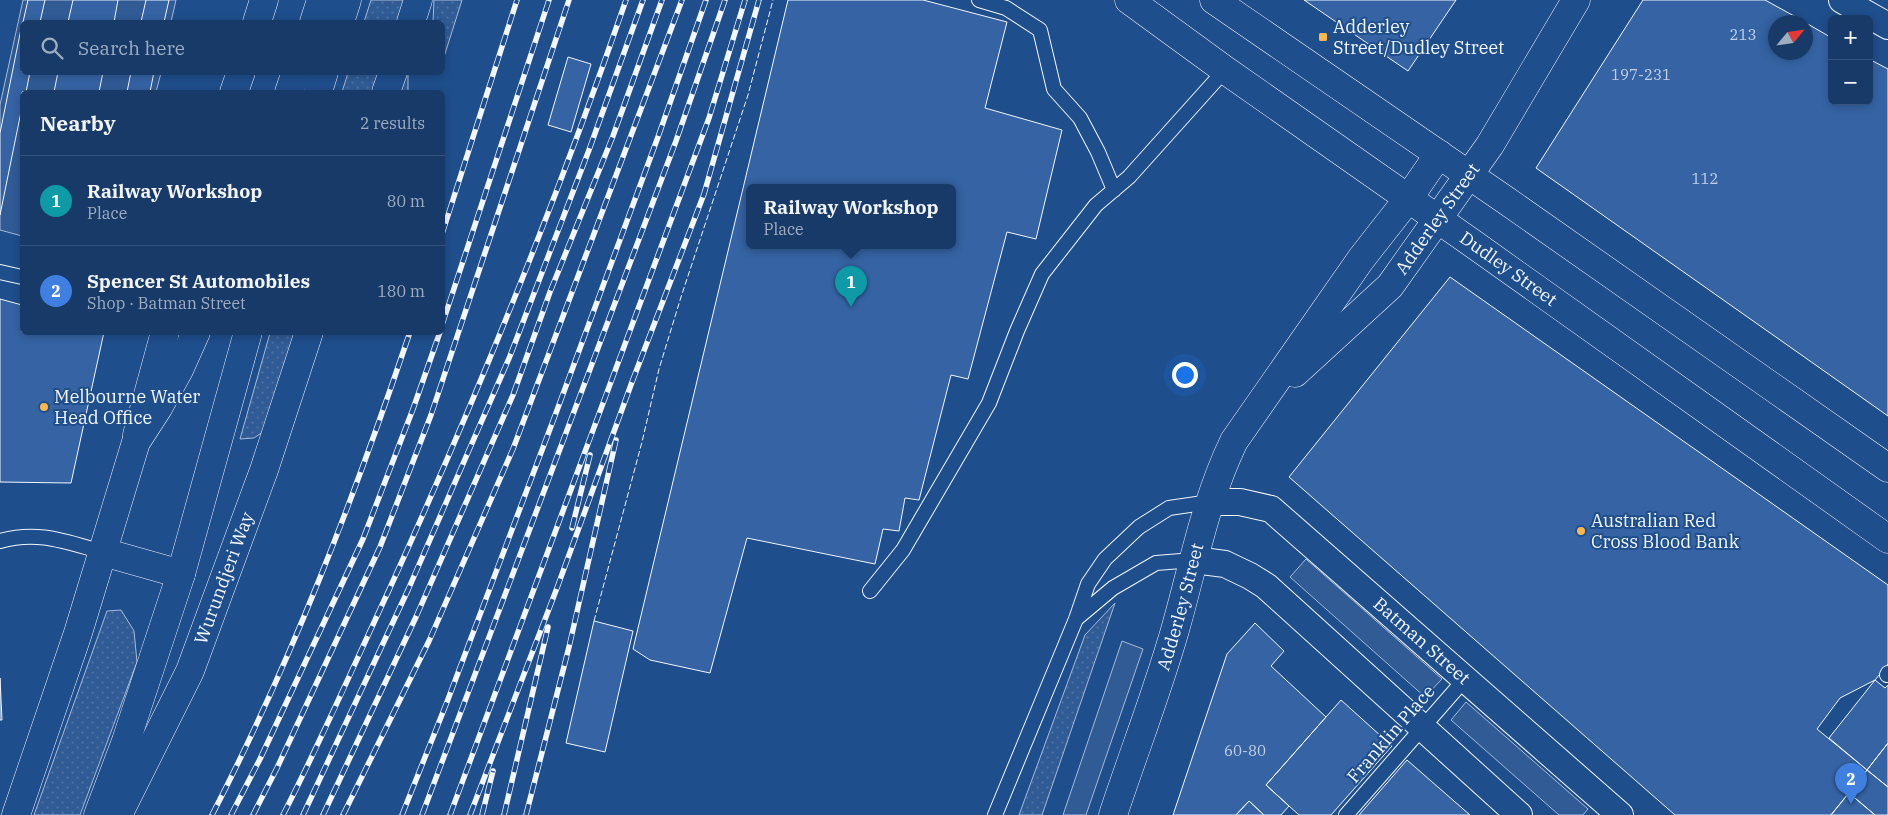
<!DOCTYPE html>
<meta charset="utf-8">
<style>
:root{--surface:#173a69;--page:#20416f;--text:#f1f3f6;--muted:#9eadc0;--line:#36547d;--accent:#ffb74d}
body{margin:0;font-family:"IBM Plex Serif",serif;background:var(--page);color:var(--text)}
.controls{position:absolute;right:15px;top:15px;display:grid;overflow:hidden;border-radius:8px;box-shadow:0 2px 8px #0003}
.controls button{width:45px;height:45px;display:grid;place-items:center;padding:0;border:0;border-bottom:1px solid var(--line);background:var(--surface);color:var(--text);font:25px sans-serif}
.compass{position:absolute;left:1768px;top:15px;width:45px;height:45px;border-radius:50%;background:var(--surface);box-shadow:0 2px 8px #0003;rotate:61deg}
.you{position:absolute;left:1184px;top:374px;width:18px;height:18px;margin:-12px;border:4px solid #fff;border-radius:50%;background:#1a73e8;box-shadow:0 0 0 8px #1a73e833}
.badge{display:grid;place-items:center;width:32px;height:32px;border-radius:50%;background:var(--accent);color:#fff;font-size:16px;font-weight:700}
.pin{position:absolute;translate:-50% -41px;filter:drop-shadow(0 1px 2px #0008)}
.pin::after{content:'';position:absolute;top:26px;width:18px;height:15px;background:inherit;clip-path:polygon(0 0,100% 0,50% 100%)}
.popup{position:absolute;left:746px;top:184px;width:210px;height:65px;box-sizing:border-box;display:grid;place-content:center;border-radius:8px;background:var(--surface);filter:drop-shadow(0 1px 4px #0005);font-size:16px;white-space:nowrap;color:var(--muted)}
.popup b{font-size:19px;color:var(--text)}
.popup::after{content:'';position:absolute;left:50%;top:100%;margin-left:-10px;border:10px solid transparent;border-top-color:var(--surface)}
.list{margin:0;padding:0;list-style:none}
h2{display:flex;justify-content:space-between;align-items:center;height:65px;margin:0;padding:0 20px;font-size:21px}
h2 small{font-size:16px;font-weight:400;color:var(--muted)}
.list li{display:grid;grid-template-columns:32px 1fr auto;gap:15px;align-items:center;box-sizing:border-box;height:90px;padding:0 20px;border-top:1px solid var(--line)}
.list b{display:block;font-size:19px;white-space:nowrap}
.list p{margin:0;font-size:16px;white-space:nowrap;color:var(--muted)}
.list em{font-size:16px;font-style:normal;color:var(--muted)}
.icon{flex:none;width:28px;height:28px;fill:none;stroke:currentColor;stroke-width:2;stroke-linecap:round;stroke-linejoin:round}
.map{position:relative;flex:none;width:1888px;height:815px;overflow:hidden}
.search{position:absolute;background:var(--surface);box-shadow:0 2px 8px #0003;left:20px;top:20px;width:425px;height:55px;display:flex;align-items:center;gap:12px;box-sizing:border-box;padding:0 18px;border-radius:8px;color:var(--muted);font-size:19px}
.panel{position:absolute;background:var(--surface);box-shadow:0 2px 8px #0003;left:20px;top:90px;width:425px;height:245px;border-radius:8px}
.map>svg:first-child{display:block}
.grass{fill:url(#grass-dots);stroke:#a8bbd7}
.pitch{fill:#305b95;stroke:#a8bbd7}
.building{fill:#3563a3;stroke:#f2f6ff;fill-rule:evenodd}
.lines{fill:none;stroke-linecap:round;stroke-linejoin:round}
.lane-casing{stroke:#f2f6ff;stroke-width:16}
.street-casing{stroke:#f2f6ff;stroke-width:28}
.secondary-casing{stroke:#f2f6ff;stroke-width:29}
.primary-casing{stroke:#f2f6ff;stroke-width:29}
.highway-casing{stroke:#f2f6ff;stroke-width:29}
.lane{stroke:#1f4e8c;stroke-width:14}
.street{stroke:#1f4e8c;stroke-width:26}
.secondary{stroke:#1f4e8c;stroke-width:28}
.primary{stroke:#1f4e8c;stroke-width:28}
.highway{stroke:#1f4e8c;stroke-width:28}
.rail-casing{stroke:#f2f6ff;stroke-width:5.5}
.rail{stroke:#1f4e8c;stroke-width:4;stroke-dasharray:11;stroke-linecap:butt}
.fence{stroke:#f2f6ff;stroke-width:1;stroke-dasharray:6 2.5;stroke-linecap:butt}
.poi-dot{fill:#ffb74d;stroke:#1f4e8c;stroke-width:2}
.labels{text-anchor:middle;stroke-width:4;stroke-linejoin:round;paint-order:stroke}
.number-label{font-size:15px;fill:#c3d1e8}
.poi-label{font-size:18px;fill:#f2f6ff;stroke:#1f4e8c;text-anchor:start}
.street-label{font-size:18px;fill:#f2f6ff;stroke:#1f4e8c}
</style>
<div class="map">
<svg width="1888" height="815" viewBox="0 0 1888 815">
<defs>
<pattern id="grass-dots" width="8" height="8" patternUnits="userSpaceOnUse" patternTransform="scale(1.25)"><rect width="8" height="8" fill="#305b95"/><path d="M2 2h.1M6 6h.1" fill="none" stroke="#4e73a5" stroke-width="1.8" stroke-linecap="round"/></pattern>
</defs>
<rect width="100%" height="100%" fill="#1f4e8c"/>
<path class="grass" d="M371,0H419L414,22H364Z
M434,0H462L443,60L442,22H433Z
M348,73H408V92H342Z
M270,333H317L273,425L254,438L240,439Z
M1115,603L1042,815H1019L1085,635Z
M121,610L134,631L137,662L80,815H34L107,611Z"/>
<path class="pitch" d="M23,0H176L171,22H22V72L161,73L156,92H22V236L0,230V105Z
M1306,559L1442,679L1425,697L1290,577Z
M1122,641L1143,649L1086,815H1063Z
M1466,702L1588,809L1583,815H1559L1451,720Z"/>
<path class="building" d="M28,0H45L40,22H23Z
M73,0H118L114,22H68Z
M146,0H169L164,22H141Z
M788,0H923L1007,22L985,108L1062,130L1036,239L1007,232L968,379L951,375L919,500L905,498L899,531L883,529L875,564L747,538L710,673L650,660L633,649ZM750,188H952V246H750Z
M1304,0H1456L1408,71Z
M1643,0H1765L1805,22H1776V52H1806V23L1832,38V101H1869V59L1888,69V416L1536,168Z
M22,24V72H30L26,92H22V107L0,215V133Z
M568,57L591,64L571,132L548,125Z
M58,72H103L99,92H54Z
M131,72H154L150,92H127Z
M1450,277L1888,585V664L1875,680L1840,698L1817,729L1867,770L1831,815H1675L1289,477Z
M0,299L22,305V332H104L71,483L0,482Z
M594,621L633,631L605,752L566,743Z
M1255,623L1284,651L1271,666L1326,717L1266,785L1289,806L1281,815H1264L1249,801L1236,815H1173L1227,654Z
M0,678L2,720H0Z
M1875,680L1885,688L1888,685V743L1867,770L1829,738Z
M1341,700L1392,746L1331,815H1299L1266,785Z
M1888,743V787L1867,770Z
M1407,760L1470,815H1359Z
M1867,770L1888,787V815H1875L1849,793Z
M1849,793L1875,815H1831Z
M1249,801L1264,815H1236Z"/>
<g class="lines">
<g class="lane-casing">
<path id="lane" d="M979,0L1006,8L1040,30L1054,89L1080,118L1098,152L1114,190
M0,272L22,277
M0,541C38,530 66,542 103,552
M870,591L903,550L989,403L1017,331L1042,274L1096,205L1129,177L1225,70
M1076,619L1113,588L1156,563L1194,560
M1887,675L1888,673
M995,815L1076,619L1088,584L1105,559L1139,527L1169,508L1210,502
M1346,815L1465,679"/>
</g>
<g class="street-casing">
<g id="street">
<path d="M1842,0L1888,26"/>
<path id="s1" d="M1210,502H1240L1271,509L1620,815"/>
<path d="M1194,560L1225,564L1250,576L1266,586L1519,815"/>
</g>
</g>
<g class="secondary-casing">
<g id="secondary">
<path id="s2" d="M1295,373L1390,286L1490,145L1576,0"/>
<path id="s3" d="M1113,815C1133,754 1157,693 1175,630C1193,567 1205,501 1234,441L1361,259L1408,199L1439,154"/>
</g>
</g>
<g class="primary-casing">
<g id="primary">
<path id="s4" d="M1129,0L1225,70L1472,243L1888,539"/>
<path d="M1214,0L1504,199L1888,468"/>
<path d="M257,22L264,0"/>
<path d="M340,22L347,0"/>
<path d="M234,92L241,72"/>
<path d="M318,92L324,72"/>
<path d="M137,435L165,332"/>
<path d="M103,552L181,574"/>
<path d="M98,815L126,741L181,574L248,332"/>
</g>
</g>
<g class="highway-casing">
<g id="highway">
<path d="M314,22L321,0"/>
<path d="M411,22L418,0"/>
<path d="M289,92L296,72"/>
<path d="M386,92L393,72"/>
<path d="M16,815L78,633L136,442L158,408L179,370L196,332"/>
<path id="s5" d="M118,815L190,671L264,470L309,332"/>
</g>
</g>
<use href="#lane" class="lane"/>
<use href="#street" class="street"/>
<use href="#secondary" class="secondary"/>
<use href="#primary" class="primary"/>
<use href="#highway" class="highway"/>
<g class="rail-casing">
<path id="rail" d="M442,234L517,0
M442,325L549,0
M572,528L590,455
M212,815C292,660 354,498 410,332
M231,815L260,759L363,539L413,409L440,332
M253,815L277,768L380,547L431,415L569,0
M283,815C321,741 354,665 389,590C477,397 557,200 626,0
M303,815L408,590L510,356L589,150L643,0
M323,815L416,617L513,395L550,292L613,136L662,0
M343,815L429,641L513,449L682,0
M402,815L447,702L556,413L658,137L706,0
M422,815L676,141L725,0
M450,815L709,118L745,0
M470,815L557,588L632,382L704,194L759,0
M482,815L493,771
M504,815L548,627
M526,815L569,647L616,440"/>
</g>
<use href="#rail" class="rail"/>
<path class="fence" d="M594,621L642,442L659,369L681,297L748,95L773,0"/>
</g>
<g class="poi-dot">
<rect x="1318" y="32" width="10" height="10" rx="2.5"/>
<circle cx="44" cy="407" r="5"/>
<circle cx="1581" cy="531" r="5"/>
</g>
<g class="labels">
<g class="number-label">
<text x="1743" y="40">213</text>
<text x="1641" y="80">197-231</text>
<text x="1705" y="184">112</text>
<text x="1245" y="756">60-80</text>
</g>
<g class="poi-label">
<text x="1333" y="33">Adderley<tspan x="1333" dy="21">Street/Dudley Street</tspan></text>
<text x="54" y="403">Melbourne Water<tspan x="54" dy="21">Head Office</tspan></text>
<text x="1591" y="527">Australian Red<tspan x="1591" dy="21">Cross Blood Bank</tspan></text>
</g>
<g class="street-label">
<text dy="6" stroke="none"><textPath href="#s2" startOffset="211">Adderley Street</textPath></text>
<text dy="6" stroke="none"><textPath href="#s4" startOffset="465">Dudley Street</textPath></text>
<text dy="6" stroke="none"><textPath href="#s5" startOffset="260">Wurundjeri Way</textPath></text>
<text dy="6" stroke="none"><textPath href="#s3" startOffset="219">Adderley Street</textPath></text>
<text dy="6" stroke="none"><textPath href="#s1" startOffset="262">Batman Street</textPath></text>
<text transform="translate(1391 734) rotate(-49)" y="6">Franklin Place</text>
</g>
</g>
</svg>
<div class="controls">
<button>+</button>
<button>−</button>
</div>
<svg class="compass" viewBox="-18 -18 36 36"><path d="M0-13l5 13h-10z" fill="#e53935"/><path d="M0 13l5-13h-10z" fill="#9eadc0"/></svg>
<div class="you"></div>
<div class="pin badge" style="left:851px;top:307px;background:#0f9aa8">1</div>
<div class="popup"><b>Railway Workshop</b>Place</div>
<div class="pin badge" style="left:1851px;top:804px;background:#3f7fe0">2</div>
<div class="search"><svg class="icon" aria-label="search" viewBox="0 0 24 24"><circle cx="10" cy="10" r="6"/><path d="M15 15l6 6"/></svg>Search here</div>
<section class="panel">
<h2>Nearby<small>2 results</small></h2>
<ul class="list">
<li><span class="badge" style="background:#0f9aa8">1</span><div><b>Railway Workshop</b><p>Place</p></div><em>80 m</em></li>
<li><span class="badge" style="background:#3f7fe0">2</span><div><b>Spencer St Automobiles</b><p>Shop · Batman Street</p></div><em>180 m</em></li>
</ul>
</section>
</div>
